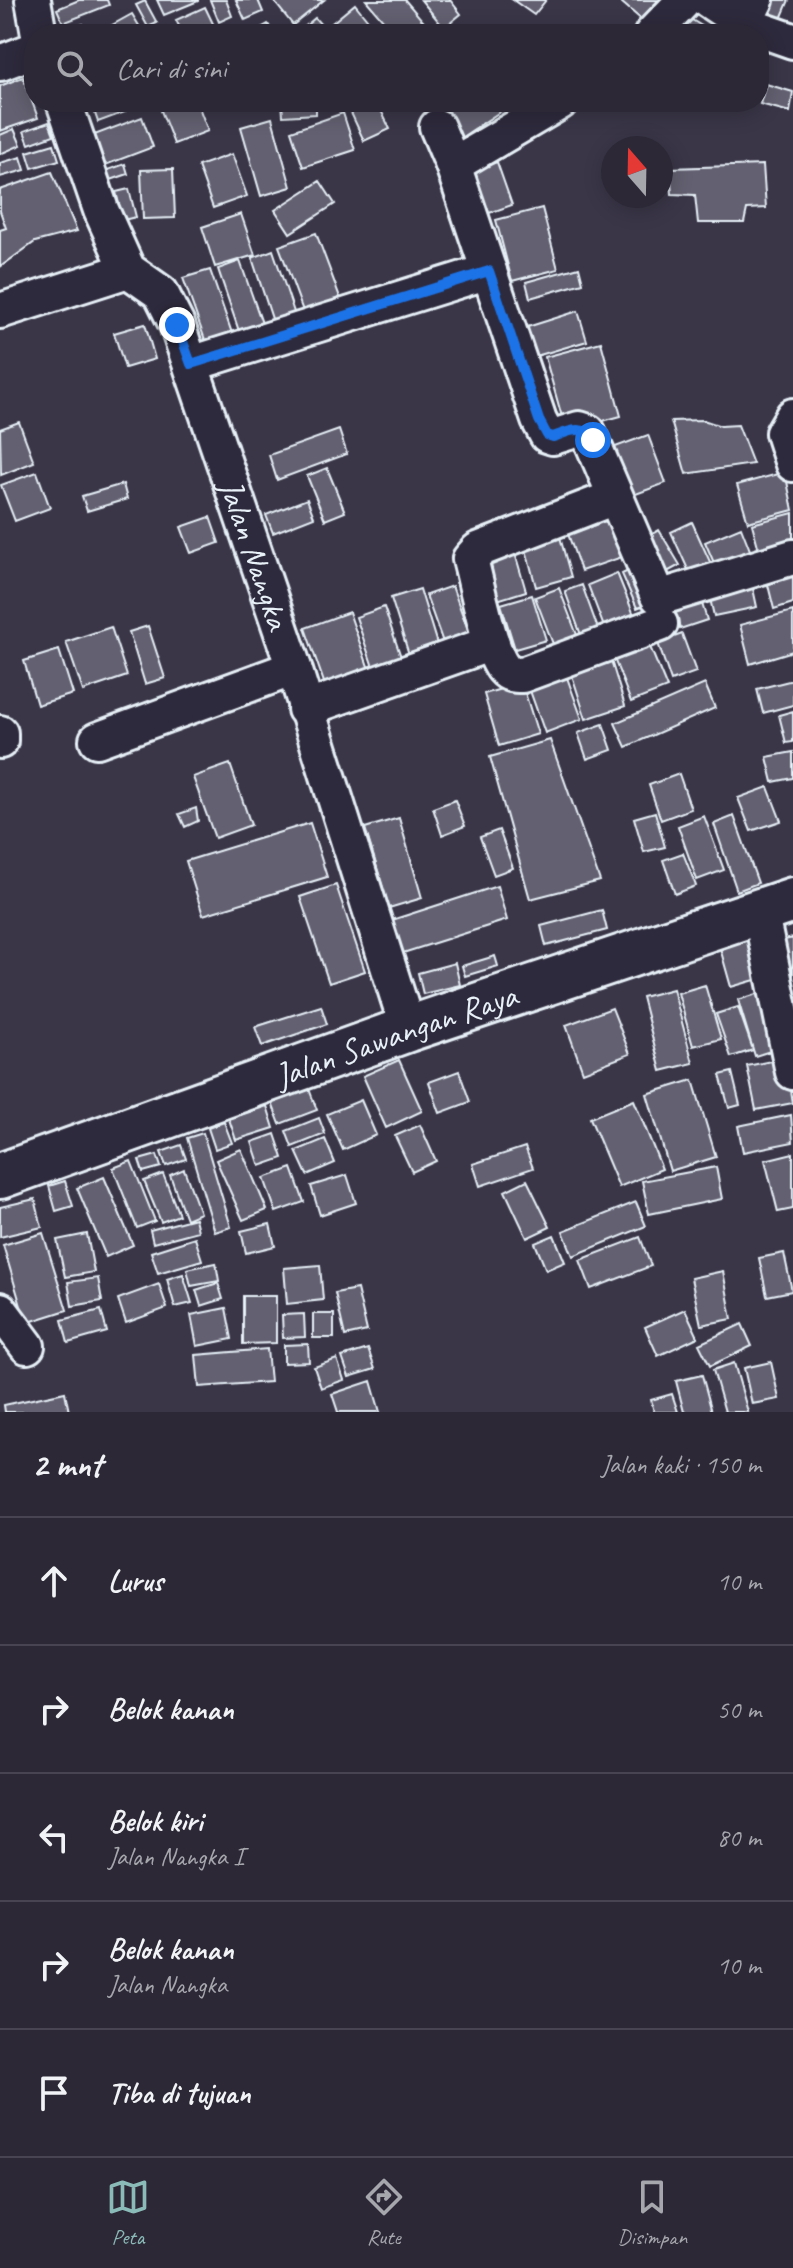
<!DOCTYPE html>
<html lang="id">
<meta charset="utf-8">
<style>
:root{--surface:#2c2836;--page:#34303e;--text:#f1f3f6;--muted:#a6a6ad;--line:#484451;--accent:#8bbbb9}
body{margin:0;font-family:Caveat,sans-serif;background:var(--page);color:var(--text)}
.compass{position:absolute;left:601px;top:136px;width:72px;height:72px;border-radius:50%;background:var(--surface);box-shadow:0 4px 20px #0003;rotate:340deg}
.stop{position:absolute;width:24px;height:24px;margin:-18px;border:6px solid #1a73e8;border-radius:50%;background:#fff}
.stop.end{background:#1a73e8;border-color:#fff;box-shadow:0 2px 8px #0008}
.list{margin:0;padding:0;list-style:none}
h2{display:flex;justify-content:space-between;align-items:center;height:104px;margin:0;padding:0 32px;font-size:34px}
h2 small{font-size:26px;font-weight:400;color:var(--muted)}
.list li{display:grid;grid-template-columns:52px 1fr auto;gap:24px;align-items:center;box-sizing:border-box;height:128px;padding:0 32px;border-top:2px solid var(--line)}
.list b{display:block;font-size:30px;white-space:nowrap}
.list p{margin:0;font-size:26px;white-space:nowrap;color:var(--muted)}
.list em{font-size:26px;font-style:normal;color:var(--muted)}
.icon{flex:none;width:44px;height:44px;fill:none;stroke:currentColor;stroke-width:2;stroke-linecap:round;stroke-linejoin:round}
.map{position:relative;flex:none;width:793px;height:1412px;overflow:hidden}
.search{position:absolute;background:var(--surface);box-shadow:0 4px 20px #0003;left:24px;right:24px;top:24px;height:88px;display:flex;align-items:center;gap:20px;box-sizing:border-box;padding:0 28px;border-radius:32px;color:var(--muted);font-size:30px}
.sheet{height:744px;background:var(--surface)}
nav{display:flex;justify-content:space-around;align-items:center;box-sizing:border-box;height:112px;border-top:2px solid var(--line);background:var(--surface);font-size:22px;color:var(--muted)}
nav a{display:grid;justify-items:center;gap:4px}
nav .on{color:var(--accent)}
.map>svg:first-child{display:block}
.building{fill:#636171;stroke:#e8f1f8;stroke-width:2}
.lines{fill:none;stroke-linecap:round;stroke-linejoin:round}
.minor-casing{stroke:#e8f1f8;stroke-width:40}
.highway-casing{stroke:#e8f1f8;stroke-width:50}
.minor{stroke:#2f2a3d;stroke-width:34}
.highway{stroke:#2f2a3d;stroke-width:44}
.route{stroke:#1a73e8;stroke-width:10}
.labels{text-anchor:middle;stroke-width:7;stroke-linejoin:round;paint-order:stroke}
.street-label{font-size:34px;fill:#e8f1f8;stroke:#2f2a3d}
</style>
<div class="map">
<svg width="793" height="1412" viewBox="0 0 793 1412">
<rect width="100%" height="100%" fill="#3a3648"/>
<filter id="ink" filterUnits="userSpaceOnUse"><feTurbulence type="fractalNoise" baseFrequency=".0125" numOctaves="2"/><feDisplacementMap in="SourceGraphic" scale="16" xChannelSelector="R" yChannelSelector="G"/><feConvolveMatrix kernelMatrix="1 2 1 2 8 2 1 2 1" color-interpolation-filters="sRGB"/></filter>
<g filter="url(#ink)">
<path class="building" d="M79,0H107L109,5L63,23L57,9Z
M157,0H198V1L164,15Z
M210,0H226L232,16L219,22Z
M236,0H258L263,12L245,20Z
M273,0H324L293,25Z
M366,0H405L434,34H395Z
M421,0H450L461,14L444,28Z
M513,0H546L534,15Z
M623,0H661L643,21L621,2Z
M763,0H789L775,33L753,24Z
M145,1L157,23L148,27L136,5Z
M355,4L379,34H341L332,23Z
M205,7L218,34H183L176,20Z
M132,14L144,34H96Z
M682,14L715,34H670Z
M315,18L329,34H296Z
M83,24L86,34H57V33Z
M268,24L274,34H250Z
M23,77L38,118L0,131V86Z
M766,84L793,92L790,112L760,104Z
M91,102H121L125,112L98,122Z
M174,102H197L208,131L174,144L160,108Z
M282,102H316V114L283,116Z
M346,102H377L390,129L364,141Z
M430,102H499L504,109L456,141Z
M343,113L355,150L303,167L291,131Z
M142,117L153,147L100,167L89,137Z
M272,118L291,187L261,196L241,127Z
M49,122L54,135L29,144L24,131Z
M14,129L21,145L0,154V135Z
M54,144L59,160L32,168L27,152Z
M232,154L247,196L213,208L198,166Z
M21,157L25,170L0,177V163Z
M497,162L512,205L481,216L467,172Z
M125,164L128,174L105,182L102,172Z
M763,165L766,208L747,209L744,223H698L695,195L672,194L670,168Z
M173,169L175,218L143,219L141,170Z
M52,172L77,231L35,242L0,267V230L6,228L0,211V190Z
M320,181L335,204L290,233L275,210Z
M129,189L136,217L123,220L116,192Z
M542,208L558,269L512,281L496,220Z
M241,214L255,255L215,267L202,227Z
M316,233L344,308L307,322L279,246Z
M273,250L299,327L277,334L252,258Z
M240,261L265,332L242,340L218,269Z
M579,267L583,283L530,298L526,282Z
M210,270L235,342L209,351L183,278Z
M578,311L587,341L526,359L518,330Z
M145,324L155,359L125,368L114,333Z
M601,342L621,416L566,431L545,357Z
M703,420L721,426L738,425L753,464L686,474L671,421Z
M19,422L34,462L1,475L0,429Z
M339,430L347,454L277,480L269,455Z
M648,435L666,483L625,498L607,450Z
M327,468L345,512L325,520L307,476Z
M37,472L50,508L15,521L1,485Z
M785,472L793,510L748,522L737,485Z
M123,484L127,499L87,511L82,496Z
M307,499L314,517L273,533L266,515Z
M793,513V553L762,561L752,524Z
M614,515L628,555L581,571L567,531Z
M210,517L219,543L191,553L181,527Z
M692,522L716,575L695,585L671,532Z
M741,527L755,563L720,577L705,542Z
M659,530L680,565L660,576L640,541Z
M560,537L571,577L536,587L525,546Z
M512,543L526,591L497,600L482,552Z
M640,565L656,601L637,608L622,574Z
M793,567V603L774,609L765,573Z
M617,573L634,615L604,627L588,585Z
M751,579L757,607L714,616L708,590Z
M582,585L598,629L581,635L565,591Z
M452,586L471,638L445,648L426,595Z
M559,588L577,635L553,644L535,597Z
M420,589L440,654L412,664L391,598Z
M532,595L546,640L515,649L501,604Z
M700,597L707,620L680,629L673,606Z
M384,607L404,666L376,676L356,617Z
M793,611V651L750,664L740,625Z
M349,612L371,675L327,691L305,628Z
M148,626L165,678L145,684L129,632Z
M111,627L127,676L83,691L66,642Z
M682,634L696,672L671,681L658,643Z
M648,642L667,688L631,702L613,656Z
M59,650L73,694L37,705L24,661Z
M610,657L625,706L586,719L570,669Z
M565,672L582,719L545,733L528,685Z
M793,680V705L763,713L757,689Z
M522,683L538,734L499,746L484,694Z
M705,684L715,708L626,747L615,723Z
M793,711V742L786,743L779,715Z
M603,724L612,750L587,759L578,733Z
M550,740L600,881L530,899L490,757Z
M793,752V778L773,782L767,757Z
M230,764L251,825L215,838L193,777Z
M679,774L691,809L661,820L649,785Z
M768,787L781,821L751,831L738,798Z
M455,800L465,826L442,835L433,808Z
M196,808L198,821L185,827L179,814Z
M655,812L665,847L644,852L634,818Z
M704,816L724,870L697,880L678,826Z
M734,816L758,883L737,891L714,824Z
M399,818L422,898L389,908L365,828Z
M310,823L327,877L203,915L186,861Z
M499,830L513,868L494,875L480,837Z
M683,853L696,886L675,894L663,860Z
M336,885L365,971L329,983L300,897Z
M497,886L507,920L403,953L392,920Z
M602,910L607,930L546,946L541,926Z
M759,937L769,976L731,987L720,948Z
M793,938V984L781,987L771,943Z
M495,956L498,966L465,976L462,966Z
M455,963L460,985L423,994L418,973Z
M705,985L721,1039L693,1046L678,993Z
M673,989L693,1063L661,1071L642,997Z
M770,990L786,1046L755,1056L738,1000Z
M321,1006L327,1024L262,1046L255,1027Z
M738,1007L753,1050L731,1057L716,1014Z
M612,1008L630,1054L583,1072L566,1025Z
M786,1058L793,1103L756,1110L747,1066Z
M399,1060L422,1111L386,1128L363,1076Z
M459,1071L470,1102L440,1113L429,1082Z
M732,1072L740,1105L729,1108L720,1075Z
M693,1080L716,1157L670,1171L647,1094Z
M309,1089L317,1110L280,1124L272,1103Z
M361,1100L376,1135L343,1150L327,1114Z
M634,1100L662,1169L619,1187L590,1118Z
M267,1106L274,1128L236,1140L229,1119Z
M791,1115L793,1142L743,1152L738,1126Z
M319,1118L325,1134L292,1147L286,1131Z
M224,1122L232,1143L215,1149L208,1128Z
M420,1125L436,1161L412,1172L395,1136Z
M203,1133L231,1227L215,1232L187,1138Z
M275,1134L283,1158L260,1166L252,1142Z
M325,1139L335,1163L307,1175L296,1151Z
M181,1145L186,1159L166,1166L161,1152Z
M525,1147L533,1168L480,1186L473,1164Z
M241,1149L267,1210L243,1220L216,1160Z
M793,1153V1209L778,1212L765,1160Z
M157,1155L161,1167L143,1172L139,1160Z
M131,1161L155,1221L137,1228L113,1168Z
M716,1167L722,1199L649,1214L642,1181Z
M292,1168L304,1202L276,1212L264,1178Z
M184,1169L200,1213L186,1219L170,1175Z
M163,1174L179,1215L161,1222L144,1181Z
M347,1175L356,1203L320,1215L311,1186Z
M104,1177L133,1245L106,1257L77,1188Z
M527,1180L550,1227L527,1238L505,1191Z
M65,1181L73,1206L56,1211L49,1186Z
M35,1199L42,1227L0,1237V1207Z
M636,1202L646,1226L573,1256L563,1231Z
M195,1218L198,1231L153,1243L150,1230Z
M270,1224L275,1246L246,1253L241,1231Z
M43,1233L67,1310L26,1323L3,1245Z
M87,1234L94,1272L65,1277L57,1240Z
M554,1235L565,1262L546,1270L535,1243Z
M640,1237L651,1266L591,1289L580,1260Z
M195,1238L202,1260L158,1273L151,1252Z
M784,1253L792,1291L767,1296L759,1258Z
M216,1263L219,1281L191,1286L187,1269Z
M320,1265L323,1300L287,1304L284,1268Z
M723,1271L732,1319L701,1325L691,1278Z
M183,1274L192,1303L175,1307L167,1279Z
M98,1278L102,1301L72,1306L68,1282Z
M218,1283L223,1299L201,1306L196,1290Z
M159,1284L167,1308L126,1323L118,1299Z
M357,1289L367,1331L345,1336L335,1293Z
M243,1296H276V1343L243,1344Z
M226,1308L232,1339L197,1346L191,1315Z
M685,1309L698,1337L658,1356L645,1327Z
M101,1310L107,1332L68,1343L62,1320Z
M304,1314L305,1337L283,1338L282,1315Z
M313,1314H334V1338H313Z
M742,1324L752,1346L710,1366L699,1344Z
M308,1344L309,1362L284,1363V1345Z
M267,1349L270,1382L199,1387L196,1355Z
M368,1349L375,1369L349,1377L342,1357Z
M337,1359L344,1380L321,1388L314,1367Z
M771,1362L779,1399L752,1404L744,1368Z
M734,1363L748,1412H725L713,1370Z
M702,1375L712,1412H684L676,1381Z
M371,1381L380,1412H338L332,1394Z
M65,1392L69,1412H5L4,1405Z
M672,1394L678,1412H654L651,1400Z"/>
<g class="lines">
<g class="minor-casing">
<g id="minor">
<path d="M33,0L39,34"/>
<path d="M708,0L744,24L756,0"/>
<path d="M744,24L793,41"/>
<path d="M652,34L685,0"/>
<path d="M0,63L34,50"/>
<path id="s1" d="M64,102L101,210L128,270L161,293L177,325L294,668L408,1029"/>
<path d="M437,127L453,165L539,420L547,435L553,437L579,429L588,432L658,596L662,597L793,557"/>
<path d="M453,165L560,102"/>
<path d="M0,311L128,270"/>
<path d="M191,364L489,271"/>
<path d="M793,416L783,433L793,464"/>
<path d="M602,502L478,550L470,559C477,584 489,652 504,669C509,675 515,675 522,675L660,624"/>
<path d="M305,709L492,643"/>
<path d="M0,733V741"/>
<path d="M97,740L294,668"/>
<path d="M760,910L793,1072"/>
<path d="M0,1310L27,1346"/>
</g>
</g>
<g class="highway-casing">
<g id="highway">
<path id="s2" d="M0,1176L408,1029L793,900"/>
</g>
</g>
<use href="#minor" class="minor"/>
<use href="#highway" class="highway"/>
</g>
</g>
<g class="lines" filter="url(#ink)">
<path class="route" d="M177,325L191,364L489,271L539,420L547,435L553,437C568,432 583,423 593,440"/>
</g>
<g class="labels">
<g class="street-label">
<text dy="12" stroke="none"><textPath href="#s1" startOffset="498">Jalan Nangka</textPath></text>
<text dy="12" stroke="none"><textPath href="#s2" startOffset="420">Jalan Sawangan Raya</textPath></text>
</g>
</g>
</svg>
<svg class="compass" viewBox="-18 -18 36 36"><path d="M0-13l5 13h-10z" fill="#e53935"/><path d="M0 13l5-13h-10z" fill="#a6a6ad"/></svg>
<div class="stop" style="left:593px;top:440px"></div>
<div class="stop end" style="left:177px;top:325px"></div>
<div class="search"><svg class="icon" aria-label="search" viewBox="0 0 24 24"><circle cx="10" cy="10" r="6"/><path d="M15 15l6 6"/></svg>Cari di sini</div>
</div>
<section class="sheet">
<h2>2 mnt<small>Jalan kaki · 150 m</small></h2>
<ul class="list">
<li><svg class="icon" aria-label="ahead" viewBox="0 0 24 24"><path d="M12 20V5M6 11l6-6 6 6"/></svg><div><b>Lurus</b></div><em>10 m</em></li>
<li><svg class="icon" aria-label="right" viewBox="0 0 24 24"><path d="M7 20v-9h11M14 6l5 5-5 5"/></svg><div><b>Belok kanan</b></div><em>50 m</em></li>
<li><svg class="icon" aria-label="left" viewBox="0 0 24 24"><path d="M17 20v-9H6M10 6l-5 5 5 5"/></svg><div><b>Belok kiri</b><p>Jalan Nangka I</p></div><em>80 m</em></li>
<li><svg class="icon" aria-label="right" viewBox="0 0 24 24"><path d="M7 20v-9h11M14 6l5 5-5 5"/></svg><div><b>Belok kanan</b><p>Jalan Nangka</p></div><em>10 m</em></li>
<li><svg class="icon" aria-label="arrive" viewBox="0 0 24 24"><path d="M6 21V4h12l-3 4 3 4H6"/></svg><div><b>Tiba di tujuan</b></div></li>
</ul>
</section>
<nav>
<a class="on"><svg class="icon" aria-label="map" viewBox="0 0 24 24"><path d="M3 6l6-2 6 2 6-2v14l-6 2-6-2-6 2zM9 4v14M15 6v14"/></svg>Peta</a>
<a><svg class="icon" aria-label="directions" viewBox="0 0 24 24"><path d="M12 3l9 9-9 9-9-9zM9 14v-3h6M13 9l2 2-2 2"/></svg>Rute</a>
<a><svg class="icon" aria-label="saved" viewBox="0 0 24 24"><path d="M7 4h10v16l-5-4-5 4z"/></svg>Disimpan</a>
</nav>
